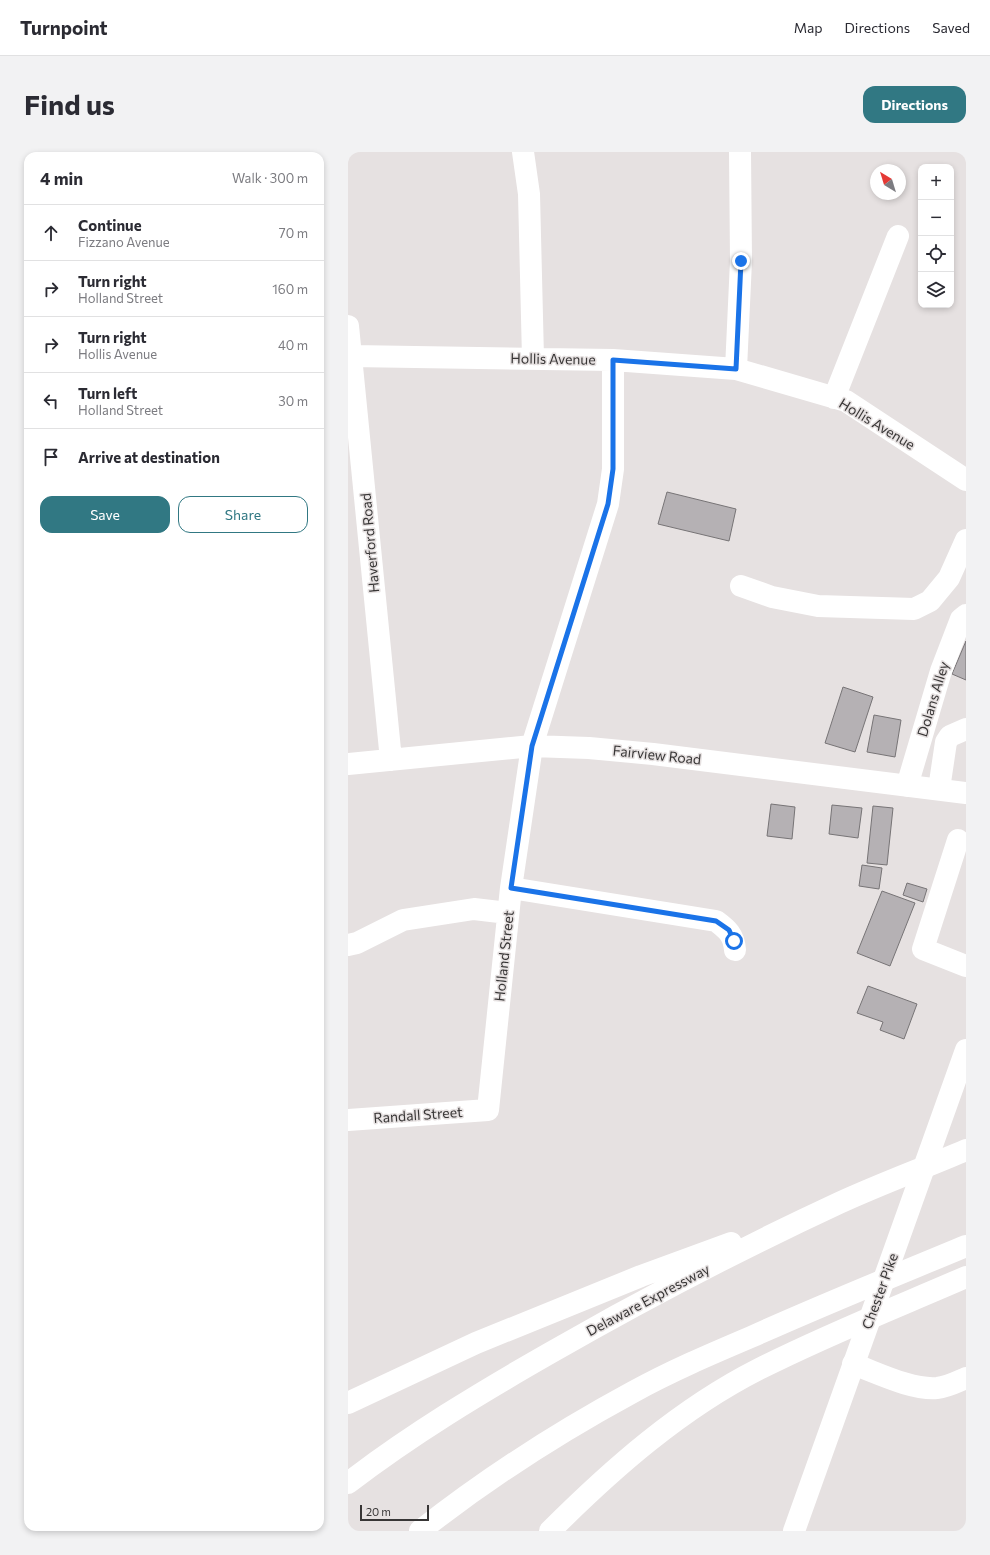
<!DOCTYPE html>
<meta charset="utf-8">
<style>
:root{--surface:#fff;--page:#f2f2f3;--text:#2b2b33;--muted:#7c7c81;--line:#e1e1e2;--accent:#317883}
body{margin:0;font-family:Commissioner,sans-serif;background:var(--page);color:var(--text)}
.controls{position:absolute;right:12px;top:12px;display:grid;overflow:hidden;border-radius:8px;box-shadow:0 2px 6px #0003}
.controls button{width:36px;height:36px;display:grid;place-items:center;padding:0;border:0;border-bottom:1px solid var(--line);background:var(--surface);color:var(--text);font:20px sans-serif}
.compass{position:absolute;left:522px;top:12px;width:36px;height:36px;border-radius:50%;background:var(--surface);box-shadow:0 2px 6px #0003;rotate:322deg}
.scale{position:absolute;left:12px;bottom:10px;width:69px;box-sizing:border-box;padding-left:4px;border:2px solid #383636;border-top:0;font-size:11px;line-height:14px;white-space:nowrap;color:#383636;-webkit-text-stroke:3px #e6e1e1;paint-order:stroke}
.stop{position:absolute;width:12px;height:12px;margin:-9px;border:3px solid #1a73e8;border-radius:50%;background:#fff}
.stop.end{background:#1a73e8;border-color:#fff;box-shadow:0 1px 4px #0008}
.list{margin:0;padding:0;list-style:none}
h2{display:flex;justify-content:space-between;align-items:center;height:52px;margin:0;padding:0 16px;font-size:17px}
h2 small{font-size:13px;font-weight:400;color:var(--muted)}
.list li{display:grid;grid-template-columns:26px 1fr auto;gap:12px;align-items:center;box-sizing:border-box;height:56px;padding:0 16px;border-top:1px solid var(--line)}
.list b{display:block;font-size:15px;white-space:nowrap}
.list p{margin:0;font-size:13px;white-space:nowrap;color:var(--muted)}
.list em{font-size:13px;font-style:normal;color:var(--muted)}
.actions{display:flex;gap:8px;padding:12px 16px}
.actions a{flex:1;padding:9px 0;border:1px solid var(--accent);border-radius:12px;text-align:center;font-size:14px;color:var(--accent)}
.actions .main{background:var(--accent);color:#fff}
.icon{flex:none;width:22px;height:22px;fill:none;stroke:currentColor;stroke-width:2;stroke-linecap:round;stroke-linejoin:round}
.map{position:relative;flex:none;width:618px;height:1379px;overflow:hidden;border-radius:12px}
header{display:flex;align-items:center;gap:24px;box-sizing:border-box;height:56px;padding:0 20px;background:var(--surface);border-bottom:1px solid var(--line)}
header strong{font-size:19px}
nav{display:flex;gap:22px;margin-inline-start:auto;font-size:14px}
.intro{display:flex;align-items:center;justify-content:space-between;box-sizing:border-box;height:96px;padding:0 24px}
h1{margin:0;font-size:28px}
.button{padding:10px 18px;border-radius:12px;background:var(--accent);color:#fff;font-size:14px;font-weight:700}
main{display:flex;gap:24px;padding:0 24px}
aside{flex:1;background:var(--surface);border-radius:12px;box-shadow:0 2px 6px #0003}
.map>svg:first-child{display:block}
.building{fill:#b5b1b4;stroke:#777476}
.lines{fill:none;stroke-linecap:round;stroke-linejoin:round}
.minor{stroke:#fff;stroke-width:22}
.major{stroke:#fff;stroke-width:22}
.highway{stroke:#fff;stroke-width:22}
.route{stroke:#1a73e8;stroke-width:5}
.labels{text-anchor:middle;stroke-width:3;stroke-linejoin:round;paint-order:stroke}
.street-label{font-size:14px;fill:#383636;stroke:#e6e1e1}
</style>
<header>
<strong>Turnpoint</strong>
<nav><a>Map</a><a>Directions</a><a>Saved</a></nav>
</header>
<div class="intro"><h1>Find us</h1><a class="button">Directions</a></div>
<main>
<aside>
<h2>4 min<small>Walk · 300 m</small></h2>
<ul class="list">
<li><svg class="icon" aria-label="ahead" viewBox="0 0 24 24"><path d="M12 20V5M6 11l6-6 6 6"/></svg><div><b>Continue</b><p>Fizzano Avenue</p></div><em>70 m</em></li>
<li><svg class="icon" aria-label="right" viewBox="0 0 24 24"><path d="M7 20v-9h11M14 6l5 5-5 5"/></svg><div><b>Turn right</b><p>Holland Street</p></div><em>160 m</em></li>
<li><svg class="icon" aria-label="right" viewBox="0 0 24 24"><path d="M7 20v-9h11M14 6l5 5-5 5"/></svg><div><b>Turn right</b><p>Hollis Avenue</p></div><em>40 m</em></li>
<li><svg class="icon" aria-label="left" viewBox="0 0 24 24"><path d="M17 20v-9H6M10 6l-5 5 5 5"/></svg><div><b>Turn left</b><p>Holland Street</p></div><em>30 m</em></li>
<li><svg class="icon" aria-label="arrive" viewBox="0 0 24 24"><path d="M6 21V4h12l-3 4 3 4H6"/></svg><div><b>Arrive at destination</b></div></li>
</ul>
<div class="actions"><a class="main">Save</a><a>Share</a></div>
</aside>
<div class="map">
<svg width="618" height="1379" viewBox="0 0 618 1379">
<rect width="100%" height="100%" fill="#e6e1e1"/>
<path class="building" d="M319,340L388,357L381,389L310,372Z
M618,489V528L604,522Z
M495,535L525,545L507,600L477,591Z
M526,563L553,568L547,605L519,600Z
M423,652L447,655L444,687L419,684Z
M484,653L514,656L510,686L481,682Z
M525,654L545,656L539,713L519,711Z
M514,713L534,716L531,737L511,734Z
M559,731L579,737L575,750L555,743Z
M534,739L567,751L542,814L509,801Z
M520,834L569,852L556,887L532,878L535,870L509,861Z"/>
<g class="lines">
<path class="minor" d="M175,0L181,42L185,206
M0,174L43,608
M4,204L265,208L388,217L498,249L618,328
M388,217L393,109L392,0
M486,246L550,84
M393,434L424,445L470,454L566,457L582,449L601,426L618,388
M0,612L184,594L241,596L305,602L618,641
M559,634L593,519L613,467L618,463
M591,637L598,590L602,584L618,577
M610,688L575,797L618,814
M163,736L368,769C379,777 386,783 387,798
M0,793L9,791L55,768L126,757L160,761
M0,968L140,958L163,736L184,594L260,352L265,317V208
M505,1212C530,1221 563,1238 589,1236C599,1235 609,1230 618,1226"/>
<path class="major" d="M446,1379L618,898"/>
<path class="highway" d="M0,1251L128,1191L293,1124L383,1091
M0,1331C64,1282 132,1241 202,1201C296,1147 392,1097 491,1051C532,1032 576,1016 618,998
M72,1379C138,1327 211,1280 285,1240C323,1219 363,1202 403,1185C474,1153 546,1124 618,1094
M202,1379C264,1317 332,1257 411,1217C478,1183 549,1155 618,1125"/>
</g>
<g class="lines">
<path class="route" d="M386,789L381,778L368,769L163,736L184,594L260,352L265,317V208L388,217L393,109"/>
</g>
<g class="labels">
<g class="street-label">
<text transform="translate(205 207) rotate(1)" y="5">Hollis Avenue</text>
<text transform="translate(529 272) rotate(31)" y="5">Hollis Avenue</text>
<text transform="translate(22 391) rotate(-95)" y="5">Haverford Road</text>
<text transform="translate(585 547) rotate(-73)" y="5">Dolans Alley</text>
<text transform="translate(309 603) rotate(6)" y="5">Fairview Road</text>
<text transform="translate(156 804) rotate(-84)" y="5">Holland Street</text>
<text transform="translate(70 963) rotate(-4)" y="5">Randall Street</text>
<text transform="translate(532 1139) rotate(-70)" y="5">Chester Pike</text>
<text transform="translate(300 1148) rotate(-28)" y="5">Delaware Expressway</text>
</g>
</g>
</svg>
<div class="controls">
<button>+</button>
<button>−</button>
<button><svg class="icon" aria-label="locate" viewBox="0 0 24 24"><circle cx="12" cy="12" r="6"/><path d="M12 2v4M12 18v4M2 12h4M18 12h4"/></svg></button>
<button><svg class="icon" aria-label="layers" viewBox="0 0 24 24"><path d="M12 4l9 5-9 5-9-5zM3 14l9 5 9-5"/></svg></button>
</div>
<svg class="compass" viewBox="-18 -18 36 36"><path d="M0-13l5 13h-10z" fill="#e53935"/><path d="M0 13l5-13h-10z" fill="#7c7c81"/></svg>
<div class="scale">20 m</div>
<div class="stop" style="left:386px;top:789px"></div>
<div class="stop end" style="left:393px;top:109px"></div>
</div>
</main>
